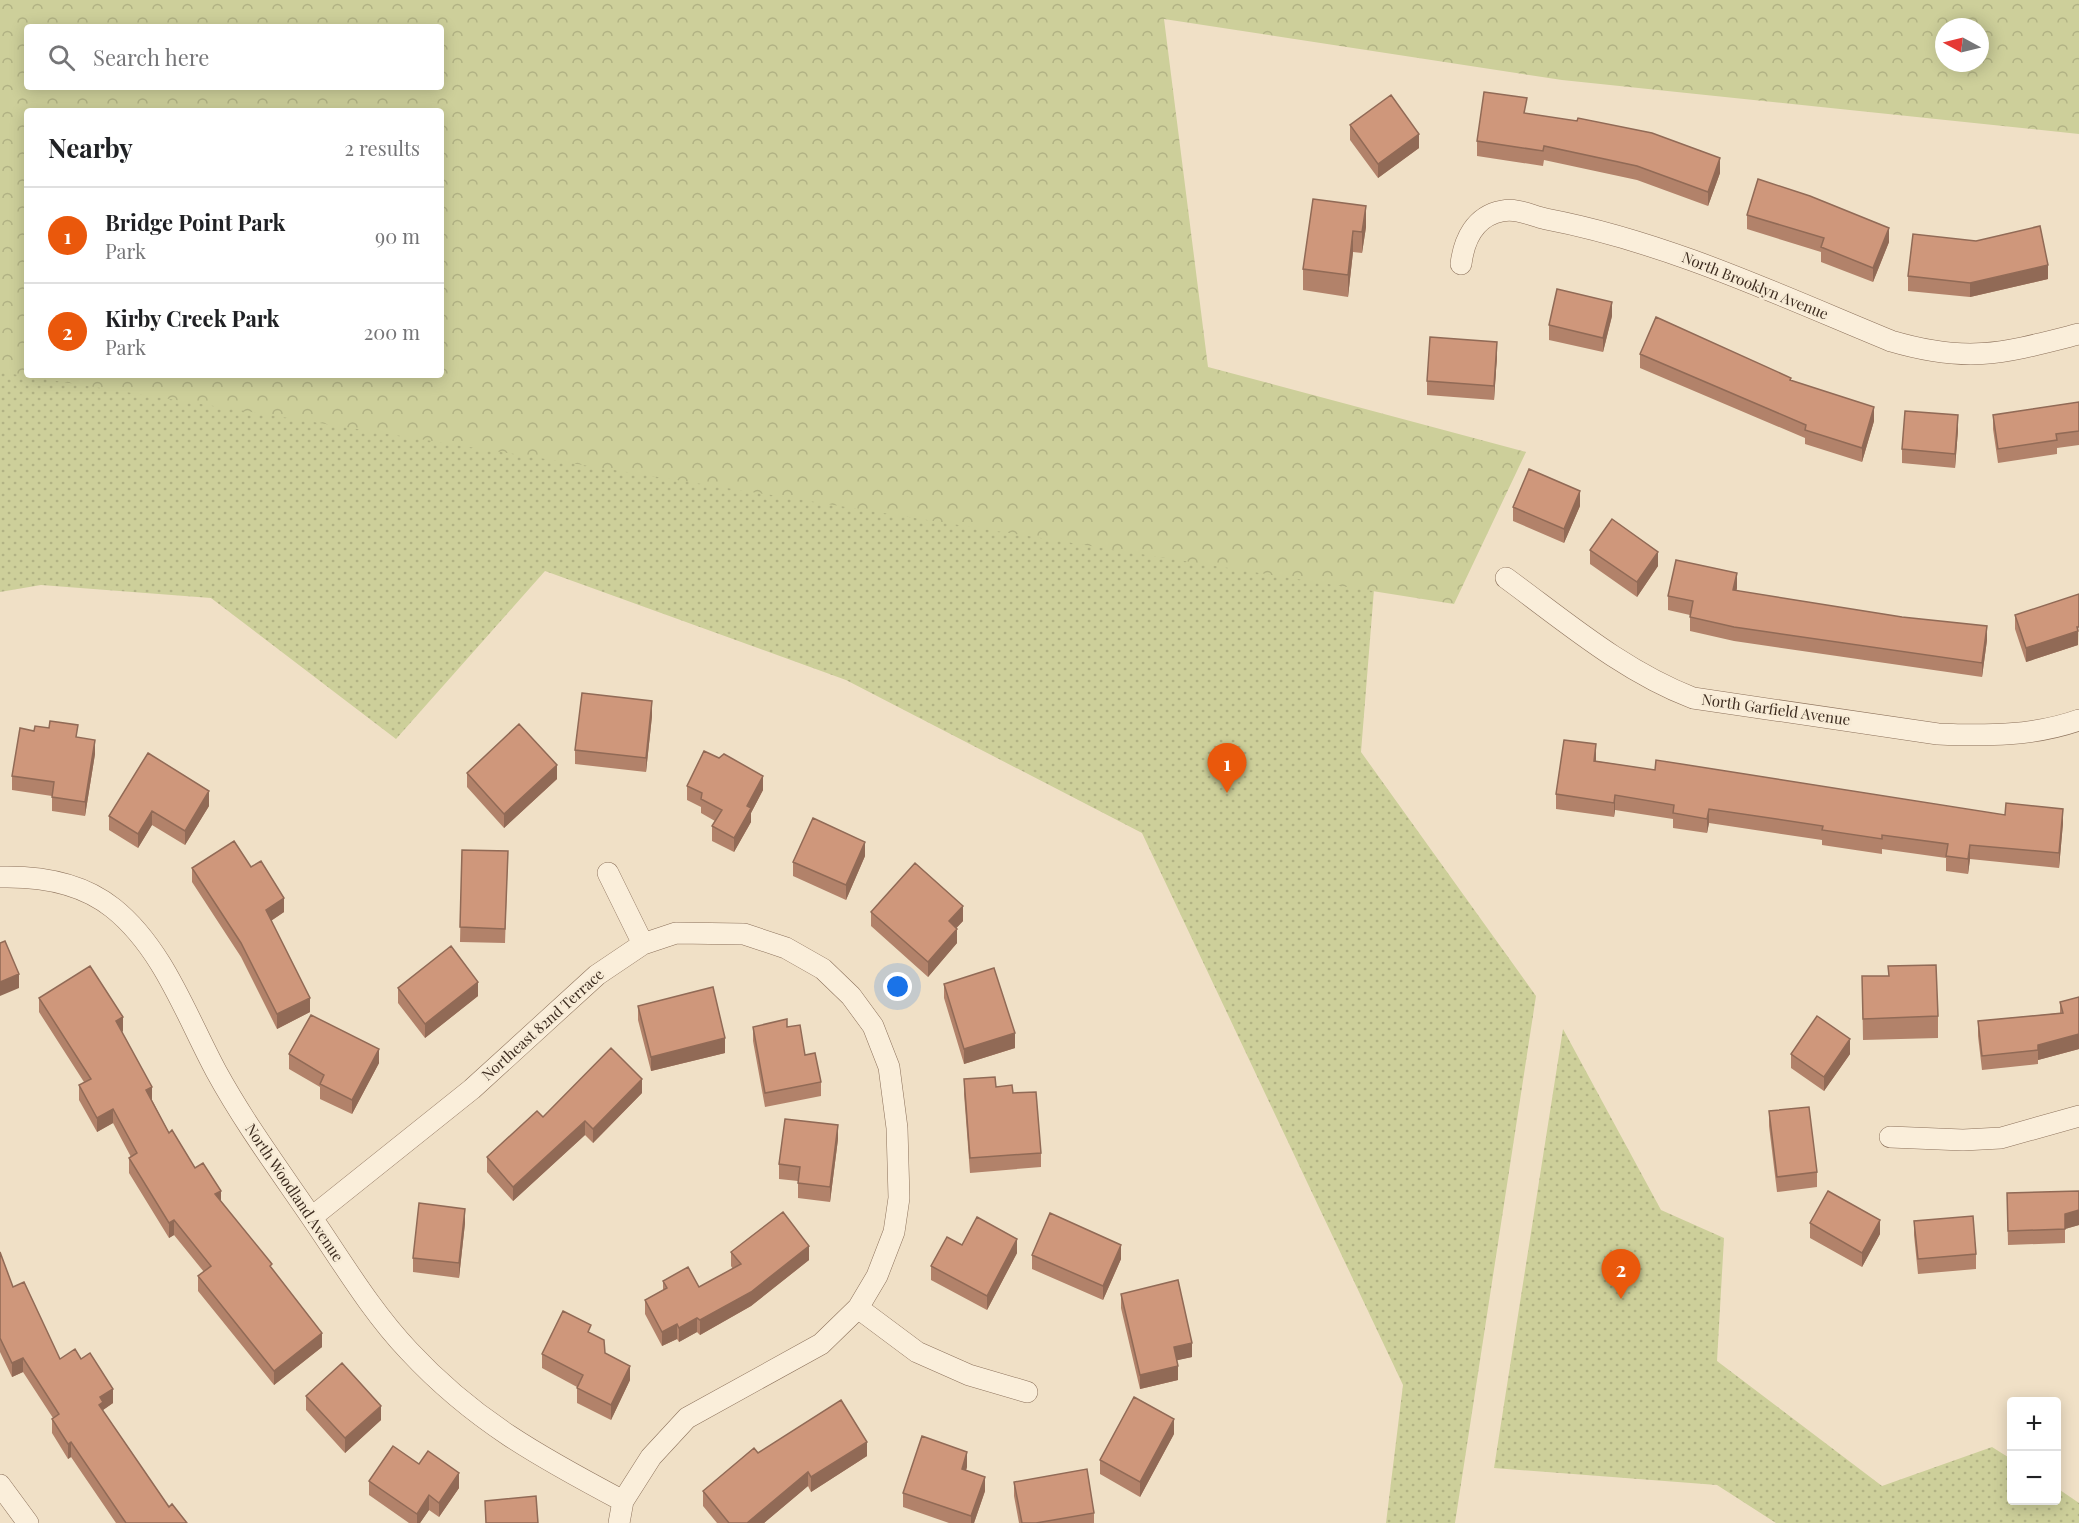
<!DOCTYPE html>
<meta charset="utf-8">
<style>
:root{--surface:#fff;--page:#f2f2f2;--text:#202124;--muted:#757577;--line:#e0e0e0;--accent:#ea580c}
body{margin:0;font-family:"Playfair Display",serif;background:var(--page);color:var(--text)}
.controls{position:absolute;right:18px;bottom:18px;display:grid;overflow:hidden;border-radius:6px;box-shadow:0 3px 15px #0003}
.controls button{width:54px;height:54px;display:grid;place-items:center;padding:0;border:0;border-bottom:2px solid var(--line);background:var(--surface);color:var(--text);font:30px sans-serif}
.compass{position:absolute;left:1935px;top:18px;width:54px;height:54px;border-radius:50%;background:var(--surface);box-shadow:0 3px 15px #0003;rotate:277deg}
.you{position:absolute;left:898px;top:987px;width:21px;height:21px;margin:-15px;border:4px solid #fff;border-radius:50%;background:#1a73e8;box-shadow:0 0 0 9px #1a73e833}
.badge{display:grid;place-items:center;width:39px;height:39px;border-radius:50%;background:var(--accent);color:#fff;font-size:20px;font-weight:700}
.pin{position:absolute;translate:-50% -50px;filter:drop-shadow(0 2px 3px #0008)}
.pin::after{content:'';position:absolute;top:32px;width:21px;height:18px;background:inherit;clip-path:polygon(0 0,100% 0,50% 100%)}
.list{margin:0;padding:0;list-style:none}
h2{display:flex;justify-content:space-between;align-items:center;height:78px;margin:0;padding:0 24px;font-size:26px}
h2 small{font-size:20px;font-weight:400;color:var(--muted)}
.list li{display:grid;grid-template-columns:39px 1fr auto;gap:18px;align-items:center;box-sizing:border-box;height:96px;padding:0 24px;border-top:2px solid var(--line)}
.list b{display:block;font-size:22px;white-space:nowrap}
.list p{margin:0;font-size:20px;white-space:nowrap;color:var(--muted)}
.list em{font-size:20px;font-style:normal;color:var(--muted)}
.icon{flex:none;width:33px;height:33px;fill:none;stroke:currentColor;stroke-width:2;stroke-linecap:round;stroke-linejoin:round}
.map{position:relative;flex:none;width:2079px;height:1523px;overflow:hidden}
.search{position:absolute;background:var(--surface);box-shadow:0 3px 15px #0003;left:24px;top:24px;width:420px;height:66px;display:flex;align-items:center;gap:15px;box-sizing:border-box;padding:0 21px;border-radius:6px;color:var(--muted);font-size:22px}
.panel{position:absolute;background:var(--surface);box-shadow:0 3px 15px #0003;left:24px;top:108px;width:420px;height:270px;border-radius:6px}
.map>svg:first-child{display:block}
.grass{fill:url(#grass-dots);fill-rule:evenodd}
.forest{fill:url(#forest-crowns);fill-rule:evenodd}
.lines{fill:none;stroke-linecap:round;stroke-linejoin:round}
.minor-casing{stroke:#8c715b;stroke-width:22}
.minor{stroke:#faeeda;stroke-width:21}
.wall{fill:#b2826a}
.shaded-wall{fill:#916a56}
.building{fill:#cf977b;stroke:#916a56;stroke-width:1.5}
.labels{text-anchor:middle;stroke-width:5;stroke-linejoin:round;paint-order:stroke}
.street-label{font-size:15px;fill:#3c2b1f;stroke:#f7ebd6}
</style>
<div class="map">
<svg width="2079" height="1523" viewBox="0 0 2079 1523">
<defs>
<pattern id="grass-dots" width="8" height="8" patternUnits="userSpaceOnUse" patternTransform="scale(1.5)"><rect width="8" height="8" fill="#cdcf9a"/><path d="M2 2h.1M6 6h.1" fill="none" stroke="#b1b284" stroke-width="1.8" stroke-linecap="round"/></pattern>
<pattern id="forest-crowns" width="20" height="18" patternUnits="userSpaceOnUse" patternTransform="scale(1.5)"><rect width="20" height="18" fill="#cdcf9a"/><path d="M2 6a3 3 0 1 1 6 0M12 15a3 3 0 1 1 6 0" fill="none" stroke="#b1b284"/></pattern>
</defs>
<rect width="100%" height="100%" fill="#f0e0c6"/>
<path class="grass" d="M0,0H979L1132,382L1385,452L1361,752L1536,996L1455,1523H1386L1403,1385L1142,833L846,680L545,571L396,739L211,598L41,585L0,592ZM27,27H441V87H27ZM27,111H441V375H27Z
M1563,1029L1661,1210L1724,1238L1717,1361L1882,1486L1992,1447L2011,1459L2012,1500H2056L2057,1488L2079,1503V1523H1776L1717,1485L1494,1468Z"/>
<path class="forest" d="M0,0H2079V134L1562,80L1164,19L1208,367L1526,452L1454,604L0,372ZM27,27H441V87H27ZM1944,27H1980V63H1944ZM27,111H441V375H27Z"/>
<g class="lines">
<g class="minor-casing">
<path id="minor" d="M1461,264C1464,240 1475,216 1502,211C1518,208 1532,216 1546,219C1667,242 1779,295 1891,341C1969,364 2004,353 2079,334
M1506,578C1566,622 1623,671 1693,698L1938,734C1986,736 2034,736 2079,720
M608,873L643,944
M0,877C39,876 82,883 113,908C163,948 186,1015 216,1071C245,1124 280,1171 314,1221C344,1265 372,1312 409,1351C474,1421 540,1457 623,1501
M1890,1137L1963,1140L2001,1138L2079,1116
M312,1217L472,1089L597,975L643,944L676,933L744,934L786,948L823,969L851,996L873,1026L889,1067L897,1128L899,1198L894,1232L877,1276L858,1308L821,1344L687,1418L651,1457L623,1501L619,1523
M858,1308L917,1352L969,1375L1027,1392
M0,1485L28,1523"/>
</g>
<use href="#minor" class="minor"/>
</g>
<path class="wall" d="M1527,113L1720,173L1708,206L1637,180L1544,160L1543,166L1477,156V141Z
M1350,125L1419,148L1378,178L1350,140Z
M1313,199L1366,227L1362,253L1353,252L1348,297L1303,290V269Z
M1747,215L1889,242L1873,282L1821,262V252L1747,229Z
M1908,276L2048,279L1970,297L1908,291Z
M1612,316L1603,352L1549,340V325Z
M1640,354L1791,381L1874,421L1862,462L1805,444V438L1640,368Z
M1497,356L1494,400L1427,395V381Z
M2079,402V445L2057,448V454L1998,463L1993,429V415Z
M1958,430L1955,468L1902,463V449Z
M1580,506L1564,543L1513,521V507Z
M1590,550L1658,566L1637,597L1590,564Z
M1737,588L1736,591L1987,640L1982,677L1734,641L1690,631V615L1668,610V596Z
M2079,594L2078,645L2026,662L2015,629V615Z
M652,716L646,772L575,764V750Z
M78,737L95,754L85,816L52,811V796L12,790V776Z
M148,753L209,806L185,845L152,825L138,848L109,830V816Z
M1596,759V761L1655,770L2063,823L2059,868L1970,859L1968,874L1946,871V858L1882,849V854L1822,845V840L1709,823L1707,833L1673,828V819L1615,810L1614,817L1556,809V794Z
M467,773L557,779L504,828L467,787Z
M687,786L763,790L751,813V822L734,852L712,841V826L715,821L701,813V807L687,800Z
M462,850L508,851L505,943L460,942Z
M865,856L846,900L793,876V862Z
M251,867L284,912L271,921L310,1012L277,1029L241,957L192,882V868Z
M871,912L963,921L956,928L957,943L928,977L871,926Z
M1862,976L1938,1016V1038L1863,1040Z
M944,984L1015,1048L964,1064L944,998Z
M398,988L478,996L425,1038L398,1003Z
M2079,997V1049L2038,1060V1064L1982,1070L1978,1036V1021L2060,1013V1002Z
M39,998L123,1031L122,1032L152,1100L169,1133L272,1269L322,1347L274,1385L198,1291V1276L204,1272L174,1235L169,1238L129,1173V1158L131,1157L113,1123L97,1132L79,1100V1085L84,1082L39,1012Z
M638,1006L725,1053L651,1071L638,1020Z
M753,1027H787L821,1082V1096L765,1107L753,1041Z
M289,1054L379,1063L352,1114L320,1099V1087L289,1069Z
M1791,1054H1850L1824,1091L1791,1068Z
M964,1079L996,1087L1013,1093L1041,1153V1167L970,1173L964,1094Z
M642,1093L593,1143L585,1135L513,1201L487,1172V1157L543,1117Z
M1769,1111L1817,1172V1187L1777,1192L1769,1126Z
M838,1139L830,1202L798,1198V1181L779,1179V1164Z
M2079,1191V1225L2065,1229V1243L2008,1245L2007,1193Z
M1914,1221L1976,1254V1269L1918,1274L1914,1235Z
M465,1223L459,1278L413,1272V1258Z
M1810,1223L1880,1234L1862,1267L1810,1238Z
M962,1245L1017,1253L987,1310L931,1280V1266Z
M0,1252L13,1287L60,1359H81L113,1403L103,1410V1411L169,1507L187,1523H116L71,1457L68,1459L52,1433V1419L53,1418L23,1372L12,1377L0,1352Z
M731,1252L809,1260L751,1306L700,1335L697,1332L679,1342L677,1339L662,1346L645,1314V1300L663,1290V1281L699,1287L733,1269L731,1266Z
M1032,1255L1121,1259L1103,1300L1032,1269Z
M1121,1294L1192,1357L1177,1360L1178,1380L1140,1389L1121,1308Z
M591,1334L605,1353L630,1380L611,1420L577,1403V1387L542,1368V1354Z
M306,1396L381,1420L345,1453L306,1410Z
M1174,1434L1140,1497L1100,1474V1460Z
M758,1453L867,1456L811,1492L808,1486L764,1523H717L703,1506V1491Z
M419,1464L459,1488L439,1517L429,1510L420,1523H409L369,1495V1481Z
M967,1467L966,1470L985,1491L974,1523H949L903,1507V1493Z
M1014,1482L1094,1513V1523H1019L1014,1496Z"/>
<path class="shaded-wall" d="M1419,134V148L1378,178V164Z
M1720,158V173L1708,206V192Z
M1366,206V227L1362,253V232Z
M1889,228V242L1873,282V268Z
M1353,231V252L1348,297V275Z
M2048,265V279L1970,297V283Z
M1612,302V316L1603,352V338Z
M1497,342V356L1494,400V386Z
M1874,407V421L1862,462V448Z
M1958,415V430L1955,468V454Z
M1580,491V506L1564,543V529Z
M1658,552V566L1637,597V582Z
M1737,573V588L1733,605V590Z
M1987,626V640L1982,677V663Z
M2078,631V645L2026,662V648Z
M652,701V716L646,772V758Z
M95,740V754L85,816V802Z
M1596,744V759L1594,775V761Z
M557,765V779L504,828V814Z
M763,776V790L751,813V822L734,852V838L747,806Z
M209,791V806L185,845V831Z
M1615,795V810L1614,817V803Z
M1709,809V823L1707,833V819Z
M2063,809V823L2059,868V853Z
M152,811V825L138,848V834Z
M865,842V856L846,900V885Z
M1970,845V859L1968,874V859Z
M284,898V912L266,924V910Z
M963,906V921L949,936V921Z
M957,929V943L928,977V962Z
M19,974V988L0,996V982Z
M478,982V996L425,1038V1024Z
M310,998V1012L277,1029V1014Z
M123,1017V1031L116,1036V1021Z
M1015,1033V1048L964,1064V1049Z
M2079,1034V1049L2038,1060V1045Z
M725,1038V1053L651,1071V1057Z
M1850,1039V1054L1824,1091V1077Z
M379,1049V1063L352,1114V1100Z
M642,1079V1093L593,1143V1129Z
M152,1087V1101L146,1090Z
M113,1109V1123L97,1132V1118Z
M585,1121V1135L513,1201V1187Z
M838,1125V1139L830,1202V1187Z
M221,1191V1205L215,1194Z
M465,1209V1223L459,1278V1263Z
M2079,1210V1225L2065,1229V1214Z
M174,1220V1235L169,1238V1223Z
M1880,1220V1234L1862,1267V1253Z
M1017,1239V1253L987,1310V1296Z
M1121,1245V1259L1103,1300V1286Z
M809,1246V1260L751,1306L700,1335V1320Z
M697,1318V1332L679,1342V1328Z
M677,1324V1339L662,1346V1332Z
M322,1333V1347L274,1385V1371Z
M1192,1343V1357L1174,1361V1347Z
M23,1358V1372L12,1377V1363Z
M630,1366V1380L611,1420V1405Z
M1178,1366V1380L1140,1389V1375Z
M113,1389V1403L103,1410V1417L99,1405L100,1397Z
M381,1406V1420L345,1453V1438Z
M1174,1419V1434L1140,1497V1482Z
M71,1442V1457L68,1459V1444Z
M867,1442V1456L811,1492V1477Z
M967,1452V1467L962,1483V1469Z
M808,1472V1486L764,1523H747Z
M459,1473V1488L439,1517V1503Z
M985,1477V1491L974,1523H971V1516Z
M429,1495V1510L420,1523H417V1514Z"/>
<path class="building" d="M1484,92L1527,98L1524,113L1577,121L1578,118L1652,133L1720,158L1708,192L1637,166L1544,146L1543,151L1477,141Z
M1391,95L1419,134L1378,164L1350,125Z
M1758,179L1810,196L1889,228L1873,268L1821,247L1824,238L1747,215Z
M1313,199L1366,206L1362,232L1353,231L1348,275L1303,269Z
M2040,226L2048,265L1970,283L1908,276L1913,234L1976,241Z
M1557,289L1612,302L1603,338L1549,325Z
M1656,317L1791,378L1790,380L1874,407L1862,448L1805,430L1806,425L1640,354Z
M1430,337L1497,342L1494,386L1427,381Z
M2079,402V431L2056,434L2057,440L1998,449L1993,415Z
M1905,411L1958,415L1955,454L1902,449Z
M1529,469L1580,491L1564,529L1513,507Z
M1612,519L1658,552L1637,582L1590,550Z
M1676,560L1737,573L1733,590L1902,617L1987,626L1982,663L1734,627L1690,617L1693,601L1668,596Z
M2079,594V627H2077L2078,631L2026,648L2015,615Z
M582,693L652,701L646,758L575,750Z
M50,721L78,725L76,737L95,740L85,802L52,797L54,782L12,776L20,728L34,731L35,726L49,728Z
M519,724L557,765L504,814L467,773Z
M1564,740L1596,744L1594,761L1655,770L1656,760L2005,815L2006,803L2063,809L2059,853L1970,845L1968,859L1946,856L1948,844L1882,835V839L1822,830L1823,826L1709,809L1707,819L1673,813L1674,805L1615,795L1614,803L1556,794Z
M704,751L719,758L724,754L763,776L747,806L751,808L734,838L712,826L722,810L701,799L702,793L687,786Z
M148,753L209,791L185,831L152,811L138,834L109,816Z
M813,818L865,842L846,885L793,862Z
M234,841L251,867L261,861L284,898L266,910L310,998L277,1014L241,943L192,868Z
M462,850L508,851L505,929L460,927Z
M915,863L963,906L949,921L957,929L928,962L871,912Z
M5,941L19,974L0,982V943Z
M451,946L478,982L425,1024L398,988Z
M1936,965L1938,1016L1863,1019L1862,976H1889L1888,966Z
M90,966L123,1017L116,1021L152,1087L146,1090L169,1133L172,1130L195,1168L203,1163L221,1191L215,1194L272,1264L270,1266L322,1333L274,1371L198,1276L211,1266L174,1220L169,1223L129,1158L137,1153L113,1109L97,1118L79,1085L91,1079L39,998Z
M994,968L1015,1033L964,1049L944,984Z
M713,987L725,1038L651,1057L638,1006Z
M2079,997V1034L2038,1045V1050L1982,1056L1978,1021L2063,1013L2060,1002Z
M311,1015L379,1049L352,1100L320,1084L324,1075L289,1054Z
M1817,1016L1850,1039L1824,1077L1791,1054Z
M787,1019V1027L800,1025L805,1055L815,1053L821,1082L765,1093L753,1027Z
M611,1048L642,1079L593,1129L585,1121L513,1187L487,1157L537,1111L543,1117Z
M995,1077L996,1087L1012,1085L1013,1093L1036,1092L1041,1153L970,1158L964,1079Z
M1809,1107L1817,1172L1777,1177L1769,1111Z
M785,1119L838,1125L830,1187L798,1183L800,1167L779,1164Z
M1828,1191L1880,1220L1862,1253L1810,1223Z
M2079,1191V1210L2065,1214V1229L2008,1231L2007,1193Z
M419,1203L465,1209L459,1263L413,1258Z
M783,1212L809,1246L751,1292L700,1320L697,1318L679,1328L677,1324L662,1332L645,1300L667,1288L663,1281L688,1267L699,1287L741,1264L731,1252Z
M1050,1213L1121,1245L1103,1286L1032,1255Z
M1973,1216L1976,1254L1918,1259L1914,1221Z
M977,1217L1017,1239L987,1296L931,1266L947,1237L962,1245Z
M0,1252L13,1287L24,1282L60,1359L75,1349L81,1359L90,1353L113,1389L100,1397L103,1402L99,1405L169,1507L172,1504L187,1523H126L71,1442L68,1444L52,1419L59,1414L23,1358L12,1363L0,1338Z
M1178,1280L1192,1343L1174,1347L1178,1366L1140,1375L1121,1294Z
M563,1311L591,1325L588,1332L604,1340L605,1353L630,1366L611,1405L577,1388L583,1375L542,1354Z
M342,1363L381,1406L345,1438L306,1396Z
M1134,1397L1174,1419L1140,1482L1100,1460Z
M841,1400L867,1442L811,1477L808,1472L747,1523H729L703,1491L754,1448L758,1453Z
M922,1436L967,1452L962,1469L985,1477L971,1516L903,1493Z
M393,1446L419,1464L428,1451L459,1473L439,1503L429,1495L417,1514L369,1481Z
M1087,1469L1094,1513L1036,1523H1022L1014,1482Z
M536,1496L538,1523H486L485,1501Z"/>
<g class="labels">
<g class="street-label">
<text transform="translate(1755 286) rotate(22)" y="5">North Brooklyn Avenue</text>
<text transform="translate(1776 710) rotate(8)" y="5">North Garfield Avenue</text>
<text transform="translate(543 1025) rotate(-42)" y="5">Northeast 82nd Terrace</text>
<text transform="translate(294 1193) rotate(56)" y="5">North Woodland Avenue</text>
</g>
</g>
</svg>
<div class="controls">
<button>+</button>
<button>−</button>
</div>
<svg class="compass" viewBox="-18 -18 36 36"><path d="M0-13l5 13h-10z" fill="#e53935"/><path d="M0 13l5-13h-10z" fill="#757577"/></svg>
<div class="you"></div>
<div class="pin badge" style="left:1227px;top:793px">1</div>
<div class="pin badge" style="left:1621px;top:1299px">2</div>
<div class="search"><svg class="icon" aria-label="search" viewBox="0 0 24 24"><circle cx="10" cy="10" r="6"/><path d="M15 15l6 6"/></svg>Search here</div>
<section class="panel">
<h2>Nearby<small>2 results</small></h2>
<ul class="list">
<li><span class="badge">1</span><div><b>Bridge Point Park</b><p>Park</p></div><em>90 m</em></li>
<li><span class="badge">2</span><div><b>Kirby Creek Park</b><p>Park</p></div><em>200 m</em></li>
</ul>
</section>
</div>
